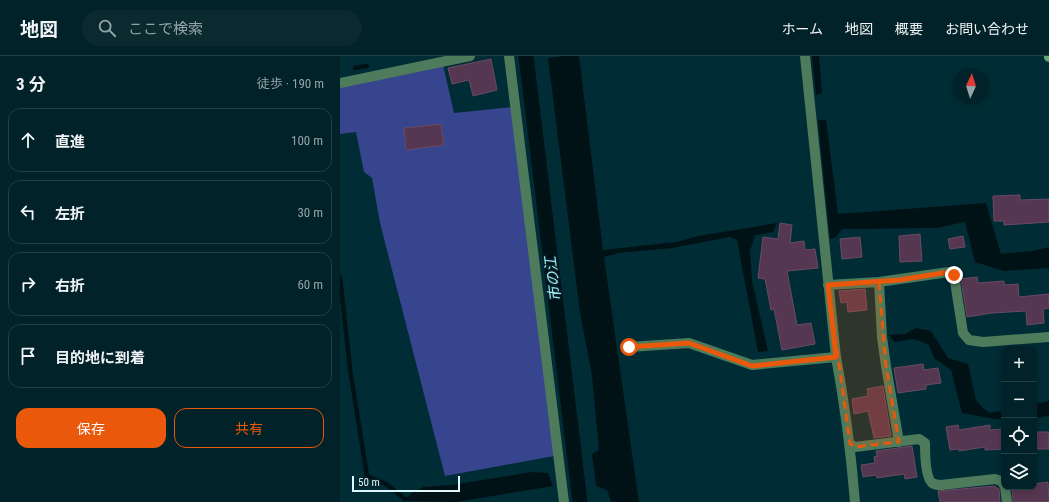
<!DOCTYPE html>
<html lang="ja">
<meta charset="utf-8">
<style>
:root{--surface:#002228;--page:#0a2a30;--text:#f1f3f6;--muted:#95a4a8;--line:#223f45;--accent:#ea580c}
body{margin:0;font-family:"Roboto Condensed","Noto Sans JP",sans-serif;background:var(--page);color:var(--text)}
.controls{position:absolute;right:12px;bottom:12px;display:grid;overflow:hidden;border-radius:8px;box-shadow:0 2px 10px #0003}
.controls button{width:36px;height:36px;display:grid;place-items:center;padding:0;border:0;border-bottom:1px solid var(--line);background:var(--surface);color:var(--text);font:20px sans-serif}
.compass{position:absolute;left:613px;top:12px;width:36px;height:36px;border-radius:50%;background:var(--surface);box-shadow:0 2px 10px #0003;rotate:4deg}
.scale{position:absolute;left:12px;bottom:10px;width:108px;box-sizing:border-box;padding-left:4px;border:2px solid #ddf8fe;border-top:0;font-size:11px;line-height:14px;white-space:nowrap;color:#ddf8fe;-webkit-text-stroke:3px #052228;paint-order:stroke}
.stop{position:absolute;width:12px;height:12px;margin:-9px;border:3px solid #ea580c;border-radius:50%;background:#fff}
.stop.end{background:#ea580c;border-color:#fff;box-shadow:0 1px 4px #0008}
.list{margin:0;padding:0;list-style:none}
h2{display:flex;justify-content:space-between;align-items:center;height:52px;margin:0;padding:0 16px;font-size:17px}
h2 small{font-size:13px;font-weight:400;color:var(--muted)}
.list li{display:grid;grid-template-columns:26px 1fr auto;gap:12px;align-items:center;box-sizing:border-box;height:64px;margin:0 8px 8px;padding:0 8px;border:1px solid var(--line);border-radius:12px}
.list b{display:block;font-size:15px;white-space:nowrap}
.list em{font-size:13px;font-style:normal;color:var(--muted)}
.actions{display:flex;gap:8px;padding:12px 16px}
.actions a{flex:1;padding:9px 0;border:1px solid var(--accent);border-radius:12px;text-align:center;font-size:14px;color:var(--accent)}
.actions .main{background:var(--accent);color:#fff}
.icon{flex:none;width:22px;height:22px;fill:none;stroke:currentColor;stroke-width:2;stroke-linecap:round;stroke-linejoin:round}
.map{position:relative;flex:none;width:709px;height:446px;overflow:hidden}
header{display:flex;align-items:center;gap:24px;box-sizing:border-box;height:56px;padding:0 20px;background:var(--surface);border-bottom:1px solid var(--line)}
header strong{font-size:19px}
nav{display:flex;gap:22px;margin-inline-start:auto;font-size:14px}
.search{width:280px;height:36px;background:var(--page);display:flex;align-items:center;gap:10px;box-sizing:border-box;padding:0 14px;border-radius:22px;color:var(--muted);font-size:15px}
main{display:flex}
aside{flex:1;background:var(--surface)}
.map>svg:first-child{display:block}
.green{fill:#37448e}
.water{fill:#001216}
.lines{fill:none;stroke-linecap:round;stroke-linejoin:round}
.stream{stroke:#001216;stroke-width:4.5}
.canal{stroke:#001216;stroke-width:15}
.building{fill:#563751;stroke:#6a4a65}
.minor{stroke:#4e7b5b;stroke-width:10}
.secondary{stroke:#61aa77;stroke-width:10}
.route{stroke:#ea580c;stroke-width:5}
.marked{fill:#e8590c;fill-opacity:0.2;stroke:#e8590c;stroke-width:3;stroke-dasharray:8 5;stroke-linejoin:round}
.labels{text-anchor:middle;stroke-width:3;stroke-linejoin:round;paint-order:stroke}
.water-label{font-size:15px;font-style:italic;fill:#a0e7f7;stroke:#052228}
</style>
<header>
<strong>地図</strong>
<div class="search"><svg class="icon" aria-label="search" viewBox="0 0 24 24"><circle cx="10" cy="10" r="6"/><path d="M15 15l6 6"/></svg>ここで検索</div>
<nav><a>ホーム</a><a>地図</a><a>概要</a><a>お問い合わせ</a></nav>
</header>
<main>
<aside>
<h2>3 分<small>徒歩 · 190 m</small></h2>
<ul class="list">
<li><svg class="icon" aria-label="ahead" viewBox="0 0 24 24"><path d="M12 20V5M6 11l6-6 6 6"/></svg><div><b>直進</b></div><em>100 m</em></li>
<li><svg class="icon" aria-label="left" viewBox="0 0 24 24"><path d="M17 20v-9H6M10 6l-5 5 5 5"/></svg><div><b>左折</b></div><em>30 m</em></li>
<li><svg class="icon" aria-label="right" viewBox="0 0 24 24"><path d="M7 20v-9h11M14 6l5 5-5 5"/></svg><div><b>右折</b></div><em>60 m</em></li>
<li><svg class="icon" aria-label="arrive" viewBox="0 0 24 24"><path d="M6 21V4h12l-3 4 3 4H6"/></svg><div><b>目的地に到着</b></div></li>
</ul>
<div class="actions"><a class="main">保存</a><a>共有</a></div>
</aside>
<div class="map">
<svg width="709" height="446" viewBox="0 0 709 446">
<rect width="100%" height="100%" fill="#002d35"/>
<path class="green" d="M103,9L114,57L172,51L214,400L105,420L40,167L32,122L24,116L16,76L0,78V31Z"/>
<path class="water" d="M224,0H239L263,194L336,186L358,180L437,167L433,176L415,179L410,195L412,225L428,295L418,296L397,184L390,181L332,192L279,197L264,201L299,446H271L267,434L256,430L252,398L259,394L252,320L240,256L208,2Z
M472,0H479L482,37L476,39Z
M478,64H486L498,158L646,147L661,198L692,195L709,191V212L664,215L635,206L625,166L597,172L502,173L496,181L490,183Z
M576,272L591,275L608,302L628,308L636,344L644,353L650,357L664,354V363H655L622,357L611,314L595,303L588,288L574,283L554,286L549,279L565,278Z
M709,345V360L694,362V348Z
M192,416L208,417L213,430L116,446L62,445L72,437L83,431L112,429Z"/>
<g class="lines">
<path class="stream" d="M15,12L27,10
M0,221L10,313L27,420L46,428L65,443"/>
<path class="canal" d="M186,0L240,446"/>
</g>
<path class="building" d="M151,3L157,34L133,40L129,24L112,28L108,12Z
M101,68L104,89L66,94L64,72Z
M680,139V144L709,143V166L664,169V165H654L653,140Z
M440,167L452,169L450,187L464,185L465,194L475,193L478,212L447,215L457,269L471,267L475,288L442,294L434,253L431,254L425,223L418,222L423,181L438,183Z
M580,178L582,205L560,206L559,180Z
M623,180L625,191L610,193L608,183Z
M520,181L522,201L502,203L500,183Z
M637,221L638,227L664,225V229L678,228L679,241L709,238V252L703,253L704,267L687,269L686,255L652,257L627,261L621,223Z
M525,233L527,254L508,256L507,246L501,247L499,235Z
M583,308L584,314L598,312L601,327L586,329V333L558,337L554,312Z
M543,330L551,380L534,382L528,355L514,358L512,343L528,340L527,333Z
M618,369L619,374L650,369V374L664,373V393L645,394V391L619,395L618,393L610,394L606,371Z
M694,376H709V393H694Z
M572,390L577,421L565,423L564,418L537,422L536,419L523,421L521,409L535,407L534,401L537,400L536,395Z
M708,426L709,446H673L672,431H694V428Z
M654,430L659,433L660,446H600L598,435Z"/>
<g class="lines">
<path class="minor" d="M169,0L224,446
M465,0L496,301C505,349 511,397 515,446
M0,27L130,0
M488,229L539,226
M289,291L349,287L412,309L496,301
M559,386L546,310L542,281L539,226L609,216L614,219L623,277L629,284L643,286L709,281
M510,388L515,391L579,383L585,387C585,396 585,421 592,427C595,429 598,429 601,429L655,423L661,425L664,429
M665,431L667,446"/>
<path class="secondary" d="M709,0V1"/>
</g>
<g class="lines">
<path class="route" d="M289,291L349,287L412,310L496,301L488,229L559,224L609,216L614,219"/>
</g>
<path class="marked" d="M539,226L546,310L559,386L515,391L510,388L488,229Z"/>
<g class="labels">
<g class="water-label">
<text transform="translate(213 223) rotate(-97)" y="5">市の江</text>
</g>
</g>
</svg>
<div class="controls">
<button>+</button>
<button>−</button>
<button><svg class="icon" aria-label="locate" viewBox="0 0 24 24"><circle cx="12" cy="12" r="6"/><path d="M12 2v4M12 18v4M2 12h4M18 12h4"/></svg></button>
<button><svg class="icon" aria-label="layers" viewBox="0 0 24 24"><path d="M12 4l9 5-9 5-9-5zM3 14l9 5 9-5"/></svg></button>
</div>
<svg class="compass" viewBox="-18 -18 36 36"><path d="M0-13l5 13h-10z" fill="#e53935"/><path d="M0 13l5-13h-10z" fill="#95a4a8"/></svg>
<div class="scale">50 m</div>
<div class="stop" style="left:289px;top:291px"></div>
<div class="stop end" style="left:614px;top:219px"></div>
</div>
</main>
